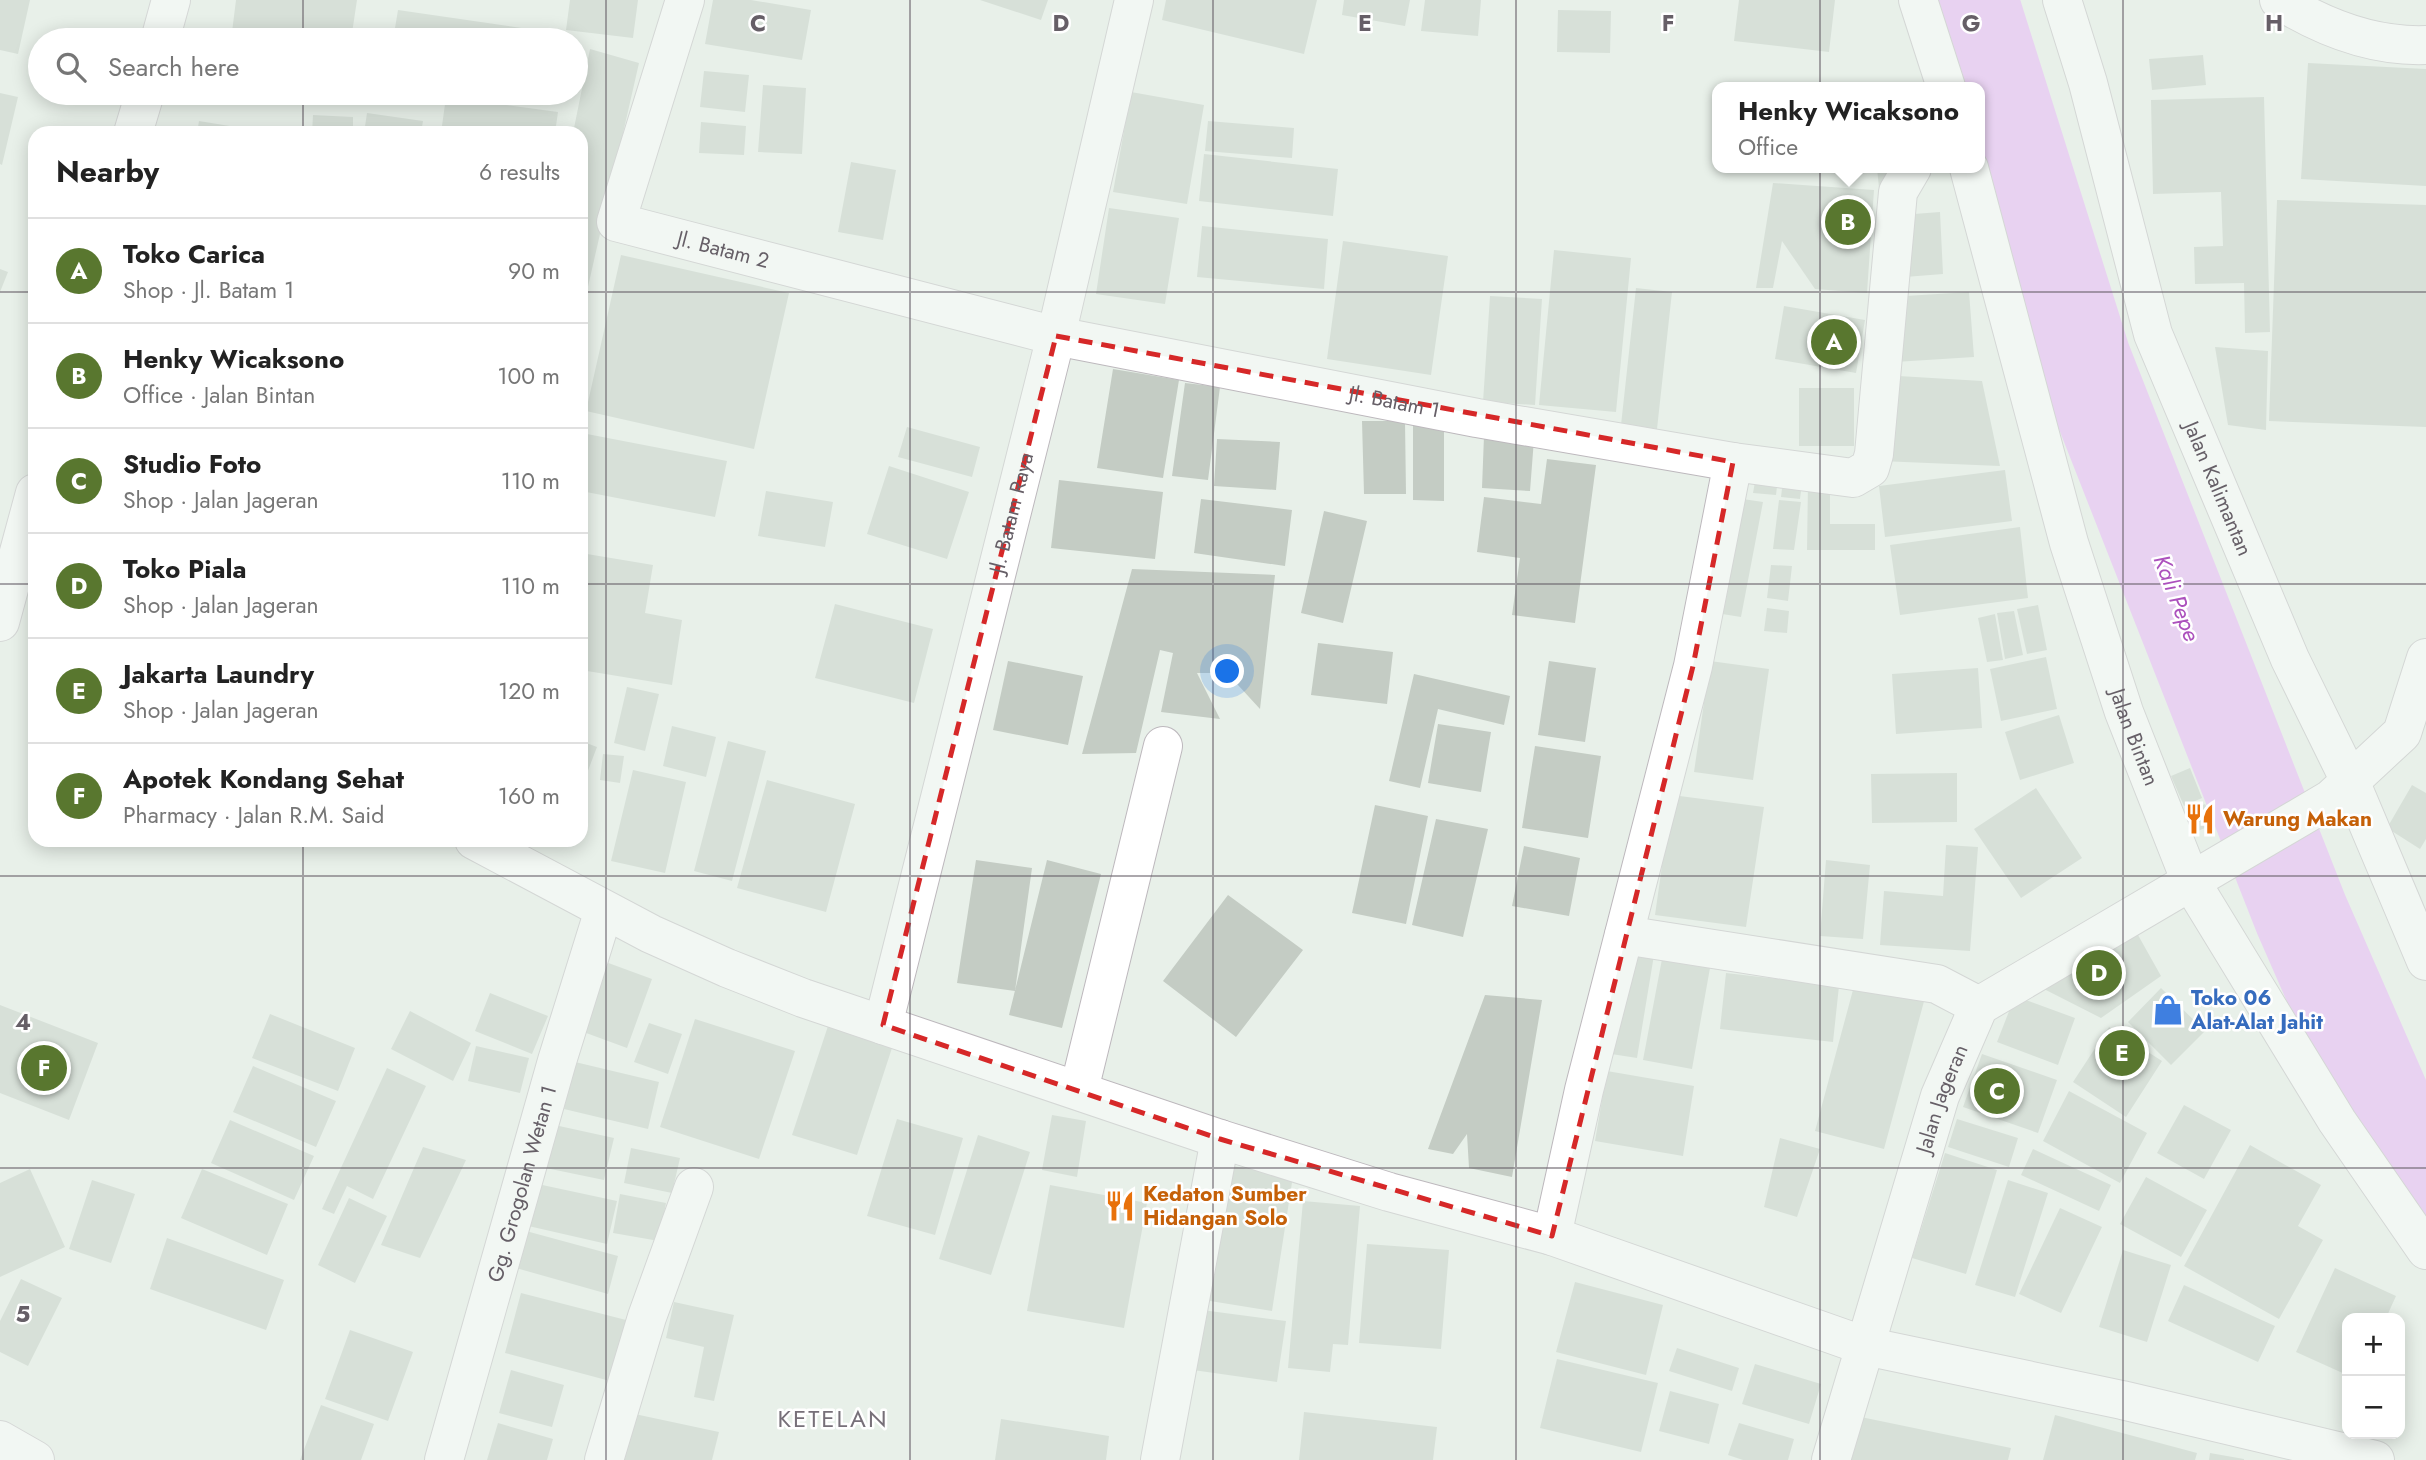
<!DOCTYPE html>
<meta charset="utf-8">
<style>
:root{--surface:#fff;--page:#f2f2f2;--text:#222;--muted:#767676;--line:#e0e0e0;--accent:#59772f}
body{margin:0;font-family:Jost,sans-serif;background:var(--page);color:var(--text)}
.controls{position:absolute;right:21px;bottom:21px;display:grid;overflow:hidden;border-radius:14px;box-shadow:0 4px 18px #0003}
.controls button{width:63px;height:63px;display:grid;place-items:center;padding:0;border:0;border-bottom:2px solid var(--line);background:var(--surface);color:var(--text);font:35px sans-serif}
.you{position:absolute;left:1228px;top:672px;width:24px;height:24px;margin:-18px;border:5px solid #fff;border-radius:50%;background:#1a73e8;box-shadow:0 0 0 10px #1a73e833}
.badge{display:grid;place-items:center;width:46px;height:46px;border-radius:50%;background:var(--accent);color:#fff;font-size:23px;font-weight:700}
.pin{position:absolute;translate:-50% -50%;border:4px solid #fff;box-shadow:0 2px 7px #0006}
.popup{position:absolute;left:1712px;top:82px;width:273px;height:91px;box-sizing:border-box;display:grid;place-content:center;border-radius:14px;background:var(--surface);filter:drop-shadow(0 2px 5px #0005);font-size:23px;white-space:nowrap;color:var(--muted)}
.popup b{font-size:26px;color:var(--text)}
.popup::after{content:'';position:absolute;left:50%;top:100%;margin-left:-14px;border:14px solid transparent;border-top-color:var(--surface)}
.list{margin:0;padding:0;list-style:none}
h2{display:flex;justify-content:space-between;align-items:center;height:91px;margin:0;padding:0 28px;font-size:30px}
h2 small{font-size:23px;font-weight:400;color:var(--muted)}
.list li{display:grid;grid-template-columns:46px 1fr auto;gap:21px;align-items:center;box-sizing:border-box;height:105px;padding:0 28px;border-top:2px solid var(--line)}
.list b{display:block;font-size:26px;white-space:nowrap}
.list p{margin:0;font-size:23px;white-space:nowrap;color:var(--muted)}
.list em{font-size:23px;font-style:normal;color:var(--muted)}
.icon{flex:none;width:38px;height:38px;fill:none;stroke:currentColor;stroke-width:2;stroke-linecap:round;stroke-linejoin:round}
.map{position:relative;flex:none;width:2426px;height:1460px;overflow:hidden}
.search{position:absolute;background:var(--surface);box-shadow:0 4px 18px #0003;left:28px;top:28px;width:560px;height:77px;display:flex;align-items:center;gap:18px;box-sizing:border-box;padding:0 24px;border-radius:38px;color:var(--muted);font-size:26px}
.panel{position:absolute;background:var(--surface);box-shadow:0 4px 18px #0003;left:28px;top:126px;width:560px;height:721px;border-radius:21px}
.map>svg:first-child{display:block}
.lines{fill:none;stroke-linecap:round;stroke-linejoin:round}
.river{stroke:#e8aefa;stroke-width:96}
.building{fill:#c4ccc4}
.minor-casing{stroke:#bdb8bd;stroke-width:40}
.secondary-casing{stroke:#c0b9c0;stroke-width:40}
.minor{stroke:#fff;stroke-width:38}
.secondary{stroke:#fff;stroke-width:38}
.marked{fill:none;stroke:#d62828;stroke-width:5;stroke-dasharray:14 9;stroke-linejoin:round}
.grid{fill:none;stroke:#665f67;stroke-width:2;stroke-opacity:0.55}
.labels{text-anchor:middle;stroke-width:5;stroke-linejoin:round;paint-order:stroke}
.street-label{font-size:21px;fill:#665f67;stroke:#fff}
.food-label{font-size:21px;font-weight:bold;fill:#c56008;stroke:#fff;text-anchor:start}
.shop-label{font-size:21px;font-weight:bold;fill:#366cbe;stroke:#fff;text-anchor:start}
.water-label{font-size:23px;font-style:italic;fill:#ac51bd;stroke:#fff}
.quarter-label{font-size:24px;letter-spacing:2px;fill:#777079;stroke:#fff}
.grid-label{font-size:23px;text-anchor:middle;font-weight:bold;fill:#665f67;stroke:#fff;stroke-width:5;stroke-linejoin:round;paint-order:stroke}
</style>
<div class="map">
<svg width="2426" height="1460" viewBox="0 0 2426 1460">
<rect width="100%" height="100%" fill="#e8f0e9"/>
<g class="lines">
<path class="river" d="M1970,0L2083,359L2301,914L2409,1161L2426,1178"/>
</g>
<path class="building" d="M0,0H30L18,54L0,50Z
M236,0H357L351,40H231Z
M570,0H638L633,38L566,30Z
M713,0H751L811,10L802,60L705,44Z
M980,0H1048L1041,20Z
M1166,0H1317L1304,54L1162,20Z
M1344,0H1410L1405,26L1342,15Z
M1425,0H1481L1478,36L1421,31Z
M1739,0H1835L1829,52L1734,41Z
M398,10L569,35L568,40H393Z
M1558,10L1611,11L1610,53L1557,52Z
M590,49L639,63L582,313L581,133H573Z
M2203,55L2206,85L2152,90L2149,59Z
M2308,63L2426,69V186L2301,179Z
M704,71L749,75L745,112L700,107Z
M763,85L806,88L802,154L758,152Z
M1131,92L1204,105L1187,204L1113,192Z
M0,93L18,97L2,165L0,164Z
M446,97L558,112L555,133H441Z
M2264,97L2270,332L2245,333L2244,283L2195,284L2194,247L2223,246L2221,192L2153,194L2151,100Z
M367,113L423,121L421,133H364Z
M313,115L353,117V133H312Z
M199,121L248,129L247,133H197Z
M1208,121L1294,128L1292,158L1205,151Z
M701,122L746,126L744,155L699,153Z
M1204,154L1338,169L1333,216L1199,201Z
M851,162L896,170L883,240L838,232Z
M1877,168H1892L1894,186L1879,188Z
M1773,183L1874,190L1867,293L1815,289L1782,241L1773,288H1756Z
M2277,200L2426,205V427L2269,421Z
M1109,208L1179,218L1165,304L1096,294Z
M1940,212L1943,274L1905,277L1901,215Z
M1202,226L1328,239L1324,289L1197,277Z
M1343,241L1448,256L1431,375L1327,359Z
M1554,250L1631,258L1616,412L1539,405Z
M621,255L789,293L754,449L586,411Z
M0,269L8,272L0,292Z
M1636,288L1672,292L1657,429L1621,425Z
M1969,292L1974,357L1895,362L1890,297Z
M1490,296L1542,299L1535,405L1483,402Z
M1784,306L1865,320L1856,373L1775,359Z
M2215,347L2268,351L2266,430L2228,425Z
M1113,369L1179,380L1163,478L1097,468Z
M1882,375L1982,381L2000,466L1880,461Z
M1185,383L1220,387L1208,480L1172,476Z
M1799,388H1854V446H1799Z
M1362,421H1405L1406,494H1364Z
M1413,424H1444V501L1413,500Z
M907,427L980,447L972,477L898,457Z
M587,434L727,461L715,517L581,491V468Z
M1484,436L1534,439L1530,491L1482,488Z
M1217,439L1280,442L1276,490L1214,486Z
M1547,459L1596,465L1575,623L1512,615L1520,558L1477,552L1484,497L1541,504Z
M889,466L969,492L947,559L867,534Z
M2005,470L2012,521L1885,537L1879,486Z
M1756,476L1778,478L1776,495L1753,493Z
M1059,480L1163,492L1155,559L1051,548Z
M1783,480L1802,483L1800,499L1781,497Z
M1808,482H1830V524H1875V550H1807Z
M766,491L833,502L825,547L758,536Z
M1736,498L1763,502L1741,617L1716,613Z
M1201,499L1292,510L1285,566L1194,553Z
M1779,500L1801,502L1794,550L1773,549Z
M1324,511L1367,521L1343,623L1301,613Z
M2020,527L2028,598L1900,615L1890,545Z
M581,553L653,565L645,613L682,620L672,685L581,670Z
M1771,565L1792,566L1788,601L1767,598Z
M1132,569L1275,575L1260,709L1227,673H1197L1220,719L1161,712L1173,653L1160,650L1136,753L1082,754Z
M835,604L933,629L914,703L815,678Z
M2038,605L2047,650L2027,654L2017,609Z
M1767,608L1789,611L1787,633L1764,631Z
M2014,611L2023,655L2005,659L1997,613Z
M1995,614L2003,660L1987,662L1978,618Z
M1318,643L1393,652L1387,704L1311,695Z
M2046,657L2057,709L2001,721L1990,669Z
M1008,661L1083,676L1068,745L993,730Z
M1549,661L1596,668L1585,742L1538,735Z
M1710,661L1769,669L1753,780L1694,772Z
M1978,668L1982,728L1896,734L1892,674Z
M1414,674L1510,696L1504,725L1438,709L1420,788L1389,781Z
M627,687L659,694L645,751L614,743Z
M2059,715L2074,763L2020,780L2005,732Z
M1438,724L1491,732L1481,792L1428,783Z
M672,726L716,737L706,777L663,766Z
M581,741L597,747L581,789Z
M728,741L766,751L732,881L694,871Z
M1535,746L1601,756L1588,838L1522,828Z
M603,754L624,756L620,783L600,780Z
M2190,768L2202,798L2184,806L2171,776Z
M633,770L686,782L665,873L611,861Z
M1957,773V822L1872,823L1871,774Z
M767,780L855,804L826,912L737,888Z
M2412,785L2426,793V839L2420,849L2387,828Z
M2036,788L2082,858L2021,898L1974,829Z
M1672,795L1764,807L1746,927L1655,915Z
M2205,804L2214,824L2198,831L2189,811Z
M1375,805L1428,816L1406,924L1352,913Z
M1436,819L1488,829L1463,937L1412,925Z
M1946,845L1978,847L1970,951L1880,945L1884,891L1943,896Z
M1524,846L1580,858L1569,916L1512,906Z
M976,860L1032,868L1015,991L957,983Z
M1047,860L1101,874L1062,1028L1009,1015Z
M1826,860L1870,865L1863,939L1820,936Z
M1228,895L1303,950L1236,1037L1163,981Z
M2138,935L2161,976L2101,1018L2038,986Z
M1623,950L1654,955L1637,1058L1605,1053Z
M1662,959L1710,968L1692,1069L1643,1060Z
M603,961L652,979L627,1048L578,1030Z
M1726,973L1839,986L1833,1042L1720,1029Z
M1857,975L1926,994L1884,1149L1815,1131Z
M2161,988L2205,1031L2171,1065L2128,1022Z
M490,993L548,1016L532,1054L475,1031Z
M1485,995L1542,1000L1512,1177L1469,1168L1467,1134L1453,1154L1428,1149Z
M2015,996L2075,1018L2058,1065L1997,1042Z
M0,1005L98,1043L69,1120L0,1093Z
M410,1011L471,1043L453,1081L391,1049Z
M270,1014L355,1048L338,1091L252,1058Z
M695,1019L795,1051L759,1159L660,1127Z
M649,1023L682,1034L668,1074L634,1062Z
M828,1026L892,1048L857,1155L792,1135Z
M2109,1027L2162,1061L2126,1117L2073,1082Z
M476,1046L529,1058L520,1093L468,1081Z
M1982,1054L2057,1080L2038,1133L1963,1107Z
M575,1062L659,1082L648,1129L564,1109Z
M253,1066L336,1101L316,1147L233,1112Z
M387,1068L426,1086L373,1199L347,1186L334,1214L322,1209Z
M1607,1071L1694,1086L1683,1156L1595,1141Z
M2069,1091L2147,1133L2120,1183L2043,1141Z
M2184,1105L2231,1130L2204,1179L2157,1153Z
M1052,1115L1086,1121L1077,1177L1042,1170Z
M897,1119L963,1138L935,1235L867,1216Z
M1957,1119L2018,1138L2009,1167L1948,1147Z
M230,1120L314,1156L294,1200L211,1163Z
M550,1124L614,1138L604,1180L541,1167Z
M978,1135L1030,1152L991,1275L939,1259Z
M1780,1138L1820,1149L1797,1217L1764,1207Z
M2250,1145L2321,1185L2298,1226L2323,1240L2279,1319L2184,1266Z
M423,1147L466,1160L420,1258L381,1245Z
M631,1148L680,1158L672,1193L624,1183Z
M2033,1149L2111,1185L2099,1211L2021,1175Z
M1945,1153L1997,1170L1966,1274L1912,1258Z
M1225,1165L1293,1176L1272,1311L1204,1300Z
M30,1169L65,1247L0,1277V1183Z
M202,1169L288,1204L267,1255L181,1218Z
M2146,1177L2207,1210L2181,1257L2120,1224Z
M92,1180L135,1194L111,1263L69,1249Z
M2008,1180L2048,1193L2015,1297L1975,1285Z
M533,1183L617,1201L607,1244L524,1225Z
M1050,1185L1147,1203L1124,1328L1027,1311Z
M620,1194L666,1203L659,1241L613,1233Z
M349,1198L387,1216L355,1283L318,1265Z
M1303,1201L1360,1206L1348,1345L1333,1344L1330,1372L1288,1368Z
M2060,1208L2102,1227L2061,1313L2019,1294Z
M526,1231L618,1256L608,1294L516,1268Z
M167,1238L284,1280L266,1330L150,1289Z
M1367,1244L1449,1250L1441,1349L1359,1343Z
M2123,1250L2171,1265L2147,1342L2099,1327Z
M2335,1268L2396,1296L2386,1318H2347V1375L2296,1352Z
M21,1279L62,1298L28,1366L0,1352V1321Z
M1575,1282L1663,1305L1646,1375L1556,1352Z
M2184,1285L2275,1326L2258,1362L2168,1321Z
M521,1293L626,1320L610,1381L505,1353Z
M674,1302L734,1315L714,1401L694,1397L704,1347L666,1338Z
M1202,1310L1286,1321L1277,1382L1193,1370Z
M350,1330L413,1352L388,1421L325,1399Z
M1677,1348L1739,1368L1732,1391L1669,1371Z
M1557,1359L1658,1383L1641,1452L1540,1428Z
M1755,1364L1821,1384L1809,1424L1742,1404Z
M511,1370L564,1385L552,1427L499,1413Z
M1670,1391L1719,1404L1709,1444L1659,1431Z
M321,1405L374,1424L361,1460H300Z
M1304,1412L1437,1427L1433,1460H1299Z
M630,1413L719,1432L712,1460H619Z
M2055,1415L2197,1453L2195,1460H2043Z
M1856,1416L2011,1448L2008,1460H1846Z
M1001,1419L1109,1436L1106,1460H995Z
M498,1423L553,1439L547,1460H487Z
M1739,1423L1794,1439L1788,1460H1743L1728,1455Z
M2210,1453L2244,1459V1460H2209Z"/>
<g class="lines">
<g class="minor-casing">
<g id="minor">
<path id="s1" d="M685,0L616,222L1056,336L1477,418L1733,462L1853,478L1870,468L1874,454L1898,192L1912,168"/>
<path d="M1918,0L1946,87"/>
<path id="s2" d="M2062,0L2088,83L2153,334L2290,659L2350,781L2426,961"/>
<path d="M2279,0C2324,28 2372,47 2426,45"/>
<path id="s3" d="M1969,168L2069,543L2124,712L2191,882L2337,1121L2426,1250"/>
<path d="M474,840L651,934L727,968L803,998L1220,1139L1389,1192L1552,1236L1865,1346L2122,1400L2375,1460"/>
<path d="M1624,935L1937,984L1979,1006"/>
<path id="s4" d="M883,1025L1056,336L1134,0"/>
<path d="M1079,1090L1163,746"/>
<path d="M1552,1236L1584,1090L1693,666L1733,462"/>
<path id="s5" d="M444,1460L557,1061L604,910"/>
<path d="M604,1460L647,1317L694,1187"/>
<path d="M1160,1460L1220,1139"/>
<path id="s6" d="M1831,1460L1940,1096L1979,1006L2331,799L2402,733L2426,658"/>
</g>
</g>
<g class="secondary-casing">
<path id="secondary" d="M160,40L171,0
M133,133L145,93
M0,622L35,493
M0,1440L35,1460"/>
</g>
<use href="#minor" class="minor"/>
<use href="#secondary" class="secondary"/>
</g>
<path d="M0 0H2426V1460H0ZM1056,336L1733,462L1693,666L1552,1236L1220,1139L883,1025Z" fill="#e8f0e9" fill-opacity=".55" fill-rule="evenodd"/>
<path class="marked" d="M1056,336L1733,462L1693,666L1552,1236L1220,1139L883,1025Z"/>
<path class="grid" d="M303,0V40M606,0V1460M910,0V1460M1213,0V1460M1516,0V1460M1820,0V1460M2123,0V1460M303,93V133M0,292H35M581,292H2426M0,584H35M581,584H2426M303,840V1460M0,876H2426M0,1168H2426"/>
<defs>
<g id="restaurant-bare" transform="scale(2.415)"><path d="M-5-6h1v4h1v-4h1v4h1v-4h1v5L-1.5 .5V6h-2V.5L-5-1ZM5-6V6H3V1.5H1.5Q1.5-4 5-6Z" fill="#e8710a" stroke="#fff" stroke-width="2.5" paint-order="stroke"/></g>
<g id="shop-bare" transform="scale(2.415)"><path d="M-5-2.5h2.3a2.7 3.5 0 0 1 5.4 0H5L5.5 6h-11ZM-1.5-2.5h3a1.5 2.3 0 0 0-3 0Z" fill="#3f7fe0" stroke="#fff" stroke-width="2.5" paint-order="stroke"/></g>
</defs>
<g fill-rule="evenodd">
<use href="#restaurant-bare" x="2200" y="819"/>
<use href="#shop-bare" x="2168" y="1010"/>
<use href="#restaurant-bare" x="1120" y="1206"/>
</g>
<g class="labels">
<g class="street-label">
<text dy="7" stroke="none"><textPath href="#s1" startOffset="343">Jl. Batam 2</textPath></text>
<text dy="7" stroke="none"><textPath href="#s1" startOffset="1032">Jl. Batam 1</textPath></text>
<text dy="7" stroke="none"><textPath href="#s2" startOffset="514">Jalan Kalimantan</textPath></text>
<text dy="7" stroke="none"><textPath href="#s4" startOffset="528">Jl. Batam Raya</textPath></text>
<text dy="7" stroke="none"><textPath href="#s3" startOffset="593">Jalan Bintan</textPath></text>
<text dy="7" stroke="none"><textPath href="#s6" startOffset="378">Jalan Jageran</textPath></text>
<text dy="7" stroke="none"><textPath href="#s5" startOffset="287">Gg. Grogolan Wetan 1</textPath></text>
</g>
<g class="food-label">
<text x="2223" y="826">Warung Makan</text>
<text x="1143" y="1201">Kedaton Sumber<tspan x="1143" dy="24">Hidangan Solo</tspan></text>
</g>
<g class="shop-label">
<text x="2191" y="1005">Toko 06<tspan x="2191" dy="24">Alat-Alat Jahit</tspan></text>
</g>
<g class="water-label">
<text transform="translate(2177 598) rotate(69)" y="8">Kali Pepe</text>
</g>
<g class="quarter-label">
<text x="833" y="1427">KETELAN</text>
</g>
</g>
<g class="grid-label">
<text x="758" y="31">C</text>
<text x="1061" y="31">D</text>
<text x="1365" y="31">E</text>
<text x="1668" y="31">F</text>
<text x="1971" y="31">G</text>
<text x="2274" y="31">H</text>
<text x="23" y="1030">4</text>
<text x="23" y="1322">5</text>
</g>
</svg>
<div class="controls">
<button>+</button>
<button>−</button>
</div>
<div class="you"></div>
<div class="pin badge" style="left:1834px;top:342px">A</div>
<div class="pin badge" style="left:1848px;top:222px">B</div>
<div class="popup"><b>Henky Wicaksono</b>Office</div>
<div class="pin badge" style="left:1997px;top:1091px">C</div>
<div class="pin badge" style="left:2099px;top:973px">D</div>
<div class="pin badge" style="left:2122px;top:1053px">E</div>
<div class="pin badge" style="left:44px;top:1068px">F</div>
<div class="search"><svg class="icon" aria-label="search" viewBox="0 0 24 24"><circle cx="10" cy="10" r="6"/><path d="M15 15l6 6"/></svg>Search here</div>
<section class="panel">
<h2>Nearby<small>6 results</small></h2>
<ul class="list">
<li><span class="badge">A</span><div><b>Toko Carica</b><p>Shop · Jl. Batam 1</p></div><em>90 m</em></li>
<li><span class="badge">B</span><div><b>Henky Wicaksono</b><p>Office · Jalan Bintan</p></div><em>100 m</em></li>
<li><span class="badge">C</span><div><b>Studio Foto</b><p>Shop · Jalan Jageran</p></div><em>110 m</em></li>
<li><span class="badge">D</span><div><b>Toko Piala</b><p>Shop · Jalan Jageran</p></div><em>110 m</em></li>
<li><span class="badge">E</span><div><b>Jakarta Laundry</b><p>Shop · Jalan Jageran</p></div><em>120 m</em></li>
<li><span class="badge">F</span><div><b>Apotek Kondang Sehat</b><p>Pharmacy · Jalan R.M. Said</p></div><em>160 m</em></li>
</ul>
</section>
</div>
